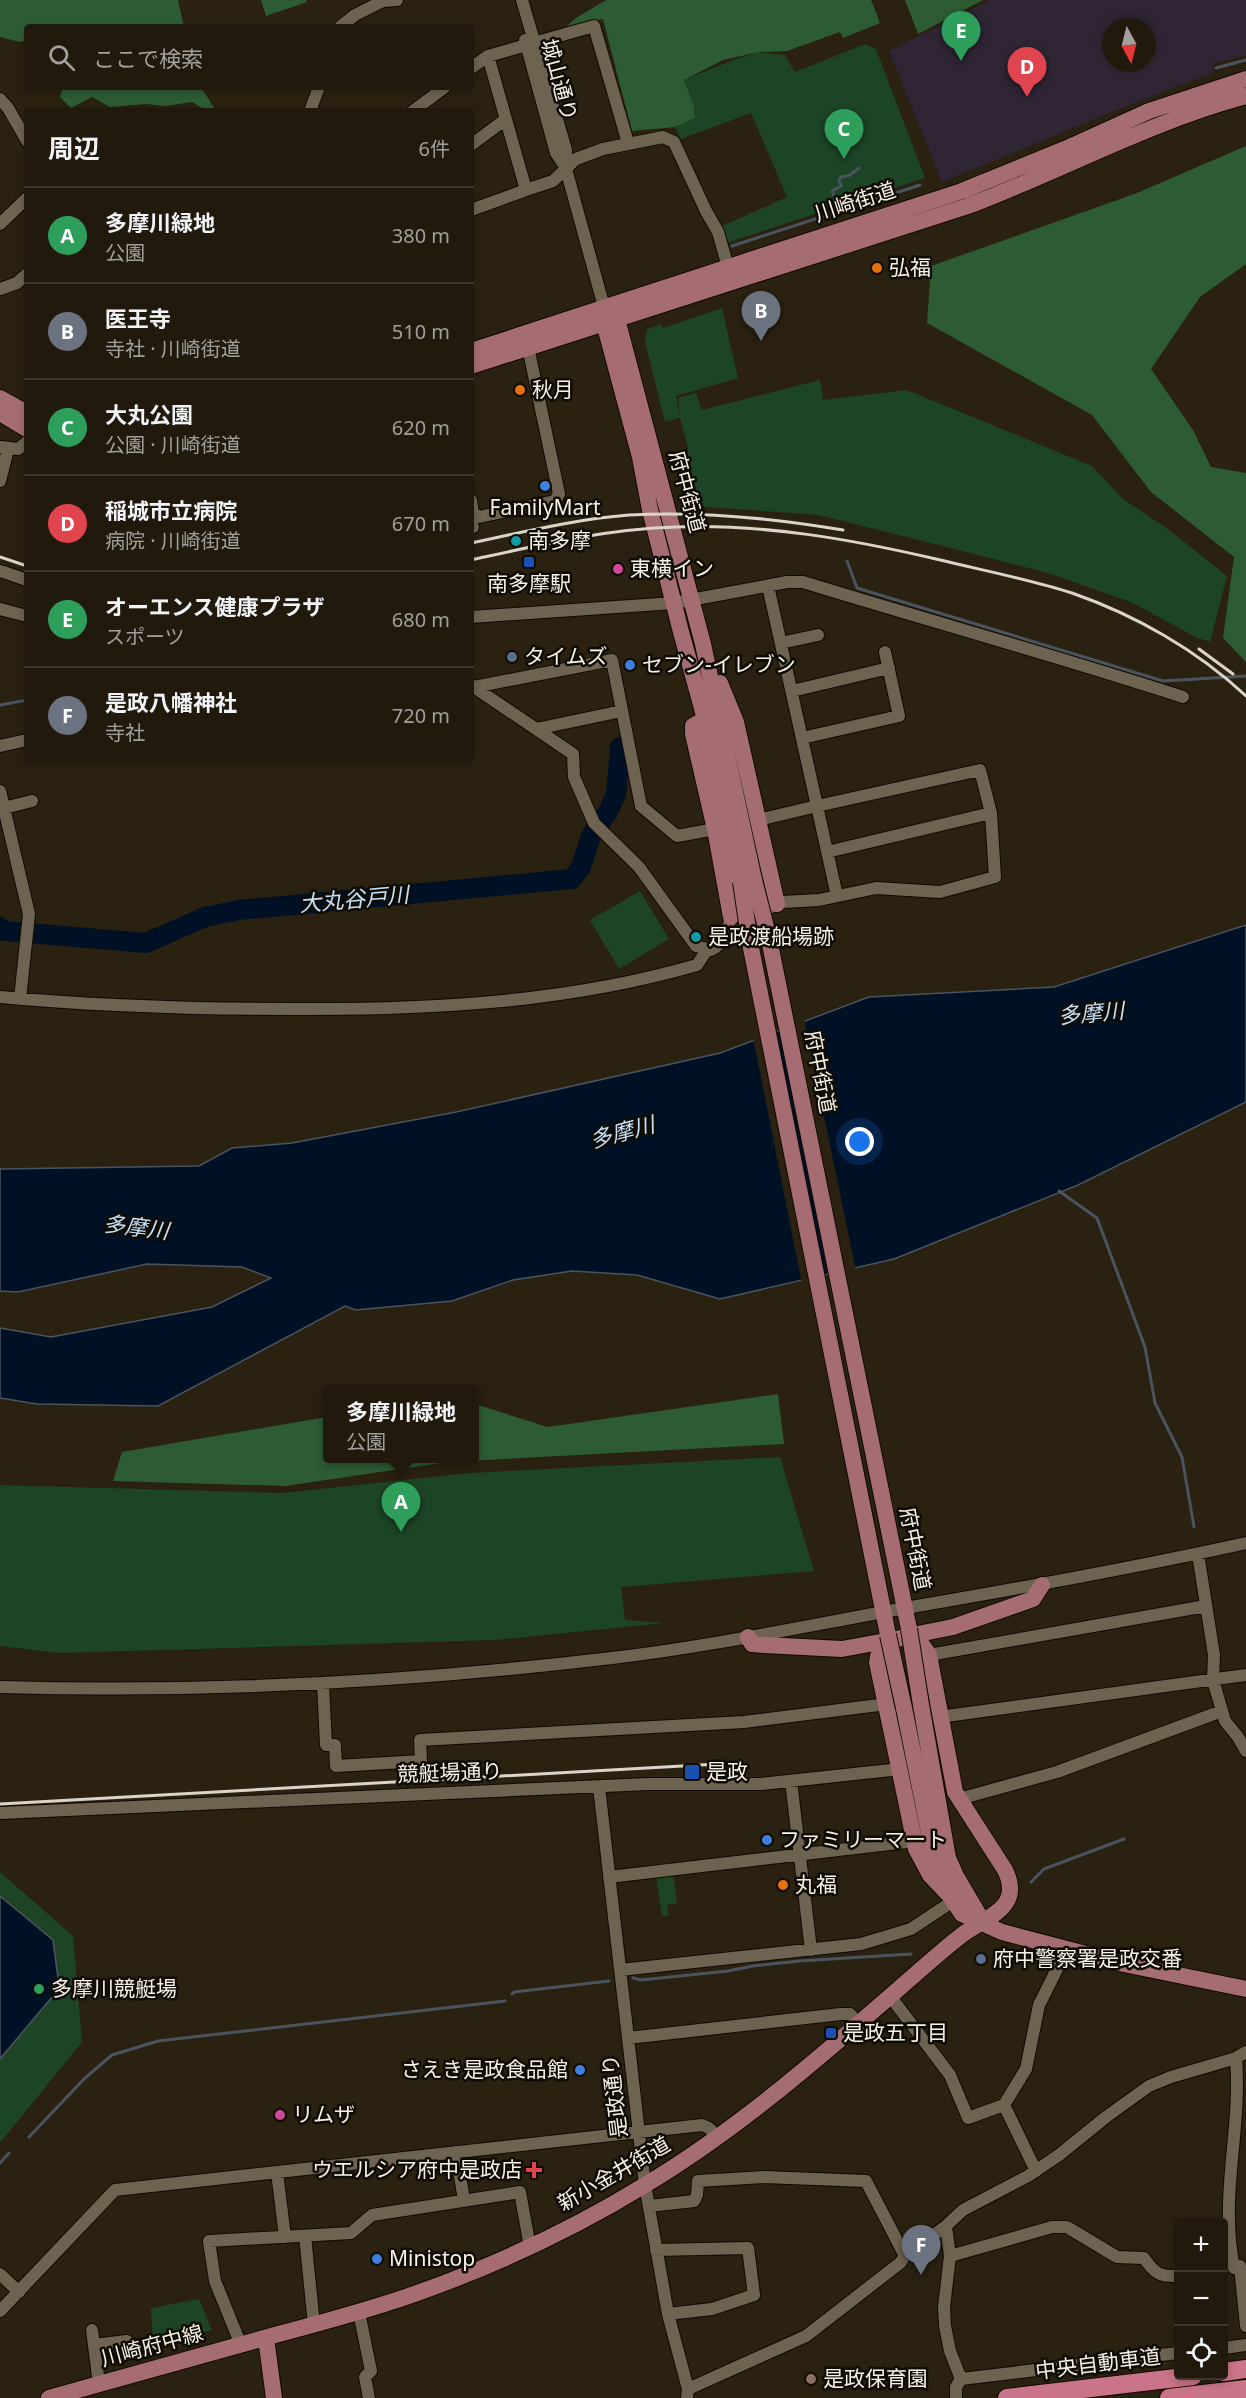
<!DOCTYPE html>
<html lang="ja">
<meta charset="utf-8">
<style>
:root{--surface:#20190c;--page:#2d261a;--text:#f1f3f6;--muted:#a2a09d;--line:#3d382d;--accent:#7c3aed}
body{margin:0;font-family:"Noto Sans","Noto Sans JP",sans-serif;background:var(--page);color:var(--text)}
.controls{position:absolute;right:18px;bottom:18px;display:grid;overflow:hidden;border-radius:6px;box-shadow:0 3px 9px #0003}
.controls button{width:54px;height:54px;display:grid;place-items:center;padding:0;border:0;border-bottom:2px solid var(--line);background:var(--surface);color:var(--text);font:30px sans-serif}
.compass{position:absolute;left:1102px;top:18px;width:54px;height:54px;border-radius:50%;background:var(--surface);box-shadow:0 3px 9px #0003;rotate:173deg}
.you{position:absolute;left:860px;top:1142px;width:21px;height:21px;margin:-15px;border:4px solid #fff;border-radius:50%;background:#1a73e8;box-shadow:0 0 0 9px #1a73e833}
.badge{display:grid;place-items:center;width:39px;height:39px;border-radius:50%;background:var(--accent);color:#fff;font-size:20px;font-weight:700}
.pin{position:absolute;translate:-50% -50px;filter:drop-shadow(0 2px 3px #0008)}
.pin::after{content:'';position:absolute;top:32px;width:21px;height:18px;background:inherit;clip-path:polygon(0 0,100% 0,50% 100%)}
.popup{position:absolute;left:323px;top:1385px;width:156px;height:78px;box-sizing:border-box;display:grid;place-content:center;border-radius:6px;background:var(--surface);filter:drop-shadow(0 2px 4px #0005);font-size:20px;white-space:nowrap;color:var(--muted)}
.popup b{font-size:22px;color:var(--text)}
.popup::after{content:'';position:absolute;left:50%;top:100%;margin-left:-12px;border:12px solid transparent;border-top-color:var(--surface)}
.list{margin:0;padding:0;list-style:none}
h2{display:flex;justify-content:space-between;align-items:center;height:78px;margin:0;padding:0 24px;font-size:26px}
h2 small{font-size:20px;font-weight:400;color:var(--muted)}
.list li{display:grid;grid-template-columns:39px 1fr auto;gap:18px;align-items:center;box-sizing:border-box;height:96px;padding:0 24px;border-top:2px solid var(--line)}
.list b{display:block;font-size:22px;white-space:nowrap}
.list p{margin:0;font-size:20px;white-space:nowrap;color:var(--muted)}
.list em{font-size:20px;font-style:normal;color:var(--muted)}
.icon{flex:none;width:33px;height:33px;fill:none;stroke:currentColor;stroke-width:2;stroke-linecap:round;stroke-linejoin:round}
.map{position:relative;flex:none;width:1246px;height:2398px;overflow:hidden}
.search{position:absolute;background:var(--surface);box-shadow:0 3px 9px #0003;left:24px;top:24px;width:450px;height:66px;display:flex;align-items:center;gap:15px;box-sizing:border-box;padding:0 21px;border-radius:6px;color:var(--muted);font-size:22px}
.panel{position:absolute;background:var(--surface);box-shadow:0 3px 9px #0003;left:24px;top:108px;width:450px;height:654px;border-radius:6px}
.map>svg:first-child{display:block}
.medical{fill:#2f2534;fill-rule:evenodd}
.green{fill:#1d4424}
.forest{fill:#2d5c34}
.water{fill:#001125;stroke:#4a545f;stroke-width:1.5}
.pier{fill:#2a2110}
.lines{fill:none;stroke-linecap:round;stroke-linejoin:round}
.stream{stroke:#4a545f;stroke-width:3}
.river{stroke:#001125;stroke-width:20}
.minor-casing{stroke:#120a00;stroke-width:14}
.major-casing{stroke:#120a00;stroke-width:18}
.highway-casing{stroke:#120a00;stroke-width:20}
.minor{stroke:#6e6351;stroke-width:12}
.major{stroke:#a56d72;stroke-width:16}
.highway{stroke:#c97488;stroke-width:18}
.rail{stroke:#dbd5c9;stroke-width:3}
.major-bridge-casing{stroke:#120a00;stroke-width:18;stroke-linecap:butt}
.major-bridge{stroke:#a56d72;stroke-width:16}
.food-dot{fill:#e8710a;stroke:#0f0b05;stroke-width:2}
.shop-dot{fill:#3f7fe0;stroke:#0f0b05;stroke-width:2}
.culture-dot{fill:#0f9aa8;stroke:#0f0b05;stroke-width:2}
.transit-dot{fill:#1a4fb4;stroke:#0f0b05;stroke-width:2}
.hotel-dot{fill:#d1479c;stroke:#0f0b05;stroke-width:2}
.service-dot{fill:#5c6f8a;stroke:#0f0b05;stroke-width:2}
.leisure-dot{fill:#2e9e5b;stroke:#0f0b05;stroke-width:2}
.health-dot{fill:#e0444e;stroke:#0f0b05;stroke-width:2}
.education-dot{fill:#8d6e63;stroke:#0f0b05;stroke-width:2}
.labels{text-anchor:middle;stroke-width:5;stroke-linejoin:round;paint-order:stroke}
.street-label{font-size:21px;fill:#f7f1e6;stroke:#0f0b05}
.poi-label{font-size:21px;fill:#f7f1e6;stroke:#0f0b05;text-anchor:start}
.water-label{font-size:22px;font-style:italic;fill:#c8e1fb;stroke:#0f0b05}
</style>
<div class="map">
<svg width="1246" height="2398" viewBox="0 0 1246 2398">
<rect width="100%" height="100%" fill="#2a2110"/>
<path class="medical" d="M991,0H1246V55L1212,64L1214,72L1122,108L942,182L889,51ZM1111,27H1147V63H1111Z"/>
<path class="green" d="M865,44L876,49L925,178L727,243L720,227L787,197L751,113L681,139L675,127L695,118L694,106L684,80L733,60L759,52L785,55L795,72Z
M722,308L738,378L676,396L680,418L665,422L645,342L647,329L661,324L663,328Z
M820,380L823,400L907,390L1092,466L1123,499L1168,529L1227,576L1210,642L1195,637L1133,603L1051,574L959,550L819,515L692,506L687,466L688,448L680,418L678,398L696,393L702,410Z
M640,891L669,939L619,969L590,920Z
M780,1457L814,1571L621,1587L625,1620L664,1623L495,1640L59,1653L0,1646V1485L282,1493L470,1473Z
M0,1872L73,1936L82,2042L0,2143Z
M673,1874L677,1903L667,1905L669,1915L662,1916L656,1876Z
M199,2299L212,2330L153,2346L151,2308Z"/>
<path class="forest" d="M0,0H178L184,27H27V40L20,42L0,37Z
M261,0H306L307,2L266,16Z
M606,0H871L880,23L843,38L840,32L787,51L759,52L723,60L684,80L694,106L695,118L675,127L632,131L603,19L567,26L576,18Z
M905,0H983L918,34Z
M63,87H201L216,111H207L192,102L166,106L146,104L110,107L92,97L71,108L60,97Z
M1246,146V264L1200,297L1151,369L1193,430L1211,467L1246,473V662L1223,638L1234,557L1151,492L1092,415L927,323L931,266L1137,193Z
M778,1394L784,1444L448,1462L285,1486L113,1481L122,1452L327,1417L328,1458H474L475,1404L548,1427Z"/>
<path class="water" d="M1246,925V1102L1078,1185L894,1259L720,1299L637,1275L572,1271L513,1280L452,1301L356,1310L345,1306L158,1406L37,1404L0,1398V1328L51,1337L212,1307L271,1278L242,1267L147,1264L18,1292L0,1291V1169L199,1166L232,1148L292,1143L456,1112L720,1053L869,997L1054,987Z
M0,1896L53,1940L59,1986L57,1991L0,2059Z"/>
<path class="pier" d="M804,1019L856,1271L830,1277L781,1027Z
M775,1029L825,1278L802,1284L753,1037Z"/>
<g class="lines">
<path class="stream" d="M1216,68L1246,60
M840,210L832,191L841,186L839,180L841,177L850,175L859,168
M732,246L920,185
M847,561L857,588L1163,681L1246,676
M0,705L27,700
M1059,1191L1097,1218L1145,1347L1155,1403L1182,1457L1194,1527
M1031,1882L1044,1869L1124,1839
M633,1978L641,1980L728,1971L753,1966L799,1961L911,1954
M512,1994L514,1992L609,1981
M29,2137L85,2078L112,2055L158,2041L505,2001
M0,2163L9,2153"/>
<path class="river" d="M0,927L5,931L146,943L205,917L239,910L572,879L581,867L591,836L609,810L616,794L620,747"/>
<g class="minor-casing">
<path id="minor" d="M522,0L566,150V169L604,307
M340,27L355,15L383,1L397,0
M525,40L556,153L566,168
M471,68L488,56L594,26L628,143
M0,99L8,108L27,141
M310,111L319,87
M413,111L445,87
M471,145L506,119
M526,190L553,181L576,159L603,149L663,137L674,142L706,211L718,232L728,267
M471,210L526,190L488,56
M0,224L27,198
M0,289L17,283L27,274
M1,447L18,449L27,442
M0,481L8,449
M471,500L473,513L479,517L555,501L559,494L528,347
M471,528L473,527
M0,571L27,580
M768,586L817,806L980,770L991,813L995,877L940,892L876,888L819,900L782,902L771,907
M0,609L27,616
M471,617L674,603L787,582H803C930,621 1057,656 1183,697
M781,643L818,635
M471,685L573,754L574,777L594,823L639,867L696,946L711,950C725,943 727,931 731,917L737,915
M474,687L612,660L641,806L677,836L715,829
M792,691L889,668
M536,729L622,711
M802,738L899,716L885,652
M0,746L27,740
M0,791L29,914L20,999
M0,809L32,801
M758,820L817,806L837,896
M827,852L991,813
M0,997C97,1006 194,1009 291,1009C426,1010 566,1003 697,965L707,950
M1198,1554L1214,1655L1213,1680L1225,1721L1238,1737L1246,1751
M929,1655L1206,1606
M323,1684L326,1745H335L336,1766L421,1761L420,1740L744,1722L887,1704
M0,1687C204,1693 409,1682 612,1658C714,1646 815,1624 917,1606C1027,1587 1137,1567 1246,1543
M939,1717L1246,1675
M791,1781L811,1950
M599,1787L645,2185L668,2314L688,2389L687,2398
M959,1799L1057,1772L1222,1711
M0,1813L648,1784H761L901,1769
M609,1877L915,1841
M620,1970L861,1944L911,1929L953,1901
M890,1996L950,2075L968,2118L1004,2105
M628,2038L841,2014H850L858,2023
M456,2152L464,2200
M1036,2171L1004,2105L1026,2069L1039,2005L1057,1969L1063,1949
M277,2172L285,2237
M649,2206L694,2201L697,2195L698,2181L764,2177L866,2181L905,2256
M946,2226L950,2256L944,2307L945,2326L950,2351L961,2379
M305,2236L314,2325
M656,2250L748,2248L754,2295L712,2309L668,2314
M950,2256L1052,2227H1067L1117,2257L1144,2258C1154,2273 1160,2277 1178,2276
M1240,2266L1246,2326
M1234,2268C1219,2195 1242,2130 1236,2058
M0,2274L19,2292
M0,2311L115,2190L702,2125L709,2128L718,2138
M359,2312L371,2371L365,2377L369,2398
M92,2330L99,2384
M94,2345L127,2341
M241,2345L215,2281L209,2241L351,2233L372,2215L520,2192L530,2247
M1224,2348L1246,2345
M688,2389L806,2336L900,2263L905,2256L946,2226L963,2210L1028,2176L1059,2155L1106,2117L1149,2086L1171,2077L1236,2058L1246,2052
M956,2398V2387L961,2379L1178,2353"/>
</g>
<g class="major-casing">
<path id="major" d="M609,312L617,319L703,644L754,880
M604,314V323L640,457L650,510L681,632L705,719L741,882
M471,351L962,191L1065,149L1149,111L1246,79
M471,366L968,206C1061,171 1149,122 1246,96
M0,398L27,413
M0,413L27,429
M720,683L736,722L777,904
M705,719L693,726V734L715,829L731,917
M769,939L909,1629
M750,943L888,1635
M908,1636L953,1627L1033,1599L1042,1585
M748,1637L752,1644L764,1645L842,1649L891,1640
M921,1705L948,1858L956,1876L983,1922
M904,1708L935,1862L943,1885L962,1914L1002,1932L1124,1964L1246,1989
M266,2338L274,2398
M49,2398C122,2378 195,2358 268,2337C319,2323 371,2310 420,2292C498,2264 575,2228 645,2185C748,2123 836,2043 926,1965C939,1954 952,1942 966,1932C990,1916 1023,1906 1005,1870L955,1792L929,1655L923,1646L908,1636C892,1640 879,1643 877,1662L916,1849L930,1875L948,1894"/>
</g>
<g class="highway-casing">
<path id="highway" d="M1224,2372L1246,2369
M1007,2398L1193,2376
M1169,2398L1246,2389"/>
</g>
<use href="#minor" class="minor"/>
<use href="#major" class="major"/>
<use href="#highway" class="highway"/>
<path class="rail" d="M471,543C523,532 576,519 629,515C701,511 772,518 843,530
M0,557L27,566
M471,560C539,545 606,529 676,527C765,524 850,539 936,559C981,570 1028,579 1072,593C1135,615 1197,650 1246,696
M1199,649L1233,674
M0,1804L736,1763"/>
<g class="major-bridge-casing">
<path id="major-bridge" d="M754,880L769,939
M741,882L750,943
M909,1629L921,1705
M888,1635L904,1708"/>
</g>
<use href="#major-bridge" class="major-bridge"/>
</g>
<g class="food-dot">
<circle cx="877" cy="268" r="6"/>
<circle cx="520" cy="390" r="6"/>
<circle cx="783" cy="1885" r="6"/>
</g>
<g class="shop-dot">
<circle cx="545" cy="486" r="6"/>
<circle cx="630" cy="665" r="6"/>
<circle cx="767" cy="1840" r="6"/>
<circle cx="580" cy="2070" r="6"/>
<circle cx="377" cy="2259" r="6"/>
</g>
<g class="culture-dot">
<circle cx="516" cy="541" r="6"/>
<circle cx="696" cy="937" r="6"/>
</g>
<g class="transit-dot">
<rect x="523" y="556" width="12" height="12" rx="3"/>
<rect x="684" y="1764" width="16" height="16" rx="3"/>
<rect x="825" y="2027" width="12" height="12" rx="3"/>
</g>
<g class="hotel-dot">
<circle cx="618" cy="569" r="6"/>
<circle cx="280" cy="2115" r="6"/>
</g>
<g class="service-dot">
<circle cx="512" cy="657" r="6"/>
<circle cx="981" cy="1959" r="6"/>
</g>
<circle class="leisure-dot" cx="39" cy="1989" r="6"/>
<path class="health-dot" d="M531 2161h6v6h6v6h-6v6h-6v-6h-6v-6h6z"/>
<circle class="education-dot" cx="811" cy="2379" r="6"/>
<g class="labels">
<g class="street-label">
<text transform="translate(559 80) rotate(75)" y="7">城山通り</text>
<text transform="translate(855 202) rotate(-18)" y="7">川崎街道</text>
<text transform="translate(687 492) rotate(75)" y="7">府中街道</text>
<text transform="translate(820 1072) rotate(79)" y="7">府中街道</text>
<text transform="translate(915 1549) rotate(79)" y="7">府中街道</text>
<text transform="translate(450 1773) rotate(-2)" y="7">競艇場通り</text>
<text transform="translate(615 2096) rotate(-97)" y="7">是政通り</text>
<text transform="translate(614 2174) rotate(-30)" y="7">新小金井街道</text>
<text transform="translate(152 2346) rotate(-15)" y="7">川崎府中線</text>
<text transform="translate(1098 2364) rotate(-7)" y="7">中央自動車道</text>
</g>
<g class="poi-label">
<text x="889" y="275">弘福</text>
<text x="532" y="397">秋月</text>
<text x="545" y="515" text-anchor="middle">FamilyMart</text>
<text x="528" y="548">南多摩</text>
<text x="630" y="576">東横イン</text>
<text x="529" y="591" text-anchor="middle">南多摩駅</text>
<text x="524" y="664">タイムズ</text>
<text x="642" y="672">セブン-イレブン</text>
<text x="708" y="944">是政渡船場跡</text>
<text x="706" y="1779">是政</text>
<text x="779" y="1847">ファミリーマート</text>
<text x="795" y="1892">丸福</text>
<text x="993" y="1966">府中警察署是政交番</text>
<text x="51" y="1996">多摩川競艇場</text>
<text x="843" y="2040">是政五丁目</text>
<text x="568" y="2077" text-anchor="end">さえき是政食品館</text>
<text x="292" y="2122">リムザ</text>
<text x="522" y="2177" text-anchor="end">ウエルシア府中是政店</text>
<text x="389" y="2266">Ministop</text>
<text x="823" y="2386">是政保育園</text>
</g>
<g class="water-label">
<text transform="translate(354 899) rotate(-5)" y="8">大丸谷戸川</text>
<text transform="translate(1091 1013) rotate(-5)" y="8">多摩川</text>
<text transform="translate(622 1132) rotate(-15)" y="8">多摩川</text>
<text transform="translate(136 1227) rotate(7)" y="8">多摩川</text>
</g>
</g>
</svg>
<div class="controls">
<button>+</button>
<button>−</button>
<button><svg class="icon" aria-label="locate" viewBox="0 0 24 24"><circle cx="12" cy="12" r="6"/><path d="M12 2v4M12 18v4M2 12h4M18 12h4"/></svg></button>
</div>
<svg class="compass" viewBox="-18 -18 36 36"><path d="M0-13l5 13h-10z" fill="#e53935"/><path d="M0 13l5-13h-10z" fill="#a2a09d"/></svg>
<div class="you"></div>
<div class="pin badge" style="left:401px;top:1532px;background:#2e9e5b">A</div>
<div class="popup"><b>多摩川緑地</b>公園</div>
<div class="pin badge" style="left:761px;top:341px;background:#6b7280">B</div>
<div class="pin badge" style="left:844px;top:159px;background:#2e9e5b">C</div>
<div class="pin badge" style="left:1027px;top:97px;background:#e0444e">D</div>
<div class="pin badge" style="left:961px;top:61px;background:#2e9e5b">E</div>
<div class="pin badge" style="left:921px;top:2275px;background:#6b7280">F</div>
<div class="search"><svg class="icon" aria-label="search" viewBox="0 0 24 24"><circle cx="10" cy="10" r="6"/><path d="M15 15l6 6"/></svg>ここで検索</div>
<section class="panel">
<h2>周辺<small>6件</small></h2>
<ul class="list">
<li><span class="badge" style="background:#2e9e5b">A</span><div><b>多摩川緑地</b><p>公園</p></div><em>380 m</em></li>
<li><span class="badge" style="background:#6b7280">B</span><div><b>医王寺</b><p>寺社 · 川崎街道</p></div><em>510 m</em></li>
<li><span class="badge" style="background:#2e9e5b">C</span><div><b>大丸公園</b><p>公園 · 川崎街道</p></div><em>620 m</em></li>
<li><span class="badge" style="background:#e0444e">D</span><div><b>稲城市立病院</b><p>病院 · 川崎街道</p></div><em>670 m</em></li>
<li><span class="badge" style="background:#2e9e5b">E</span><div><b>オーエンス健康プラザ</b><p>スポーツ</p></div><em>680 m</em></li>
<li><span class="badge" style="background:#6b7280">F</span><div><b>是政八幡神社</b><p>寺社</p></div><em>720 m</em></li>
</ul>
</section>
</div>
